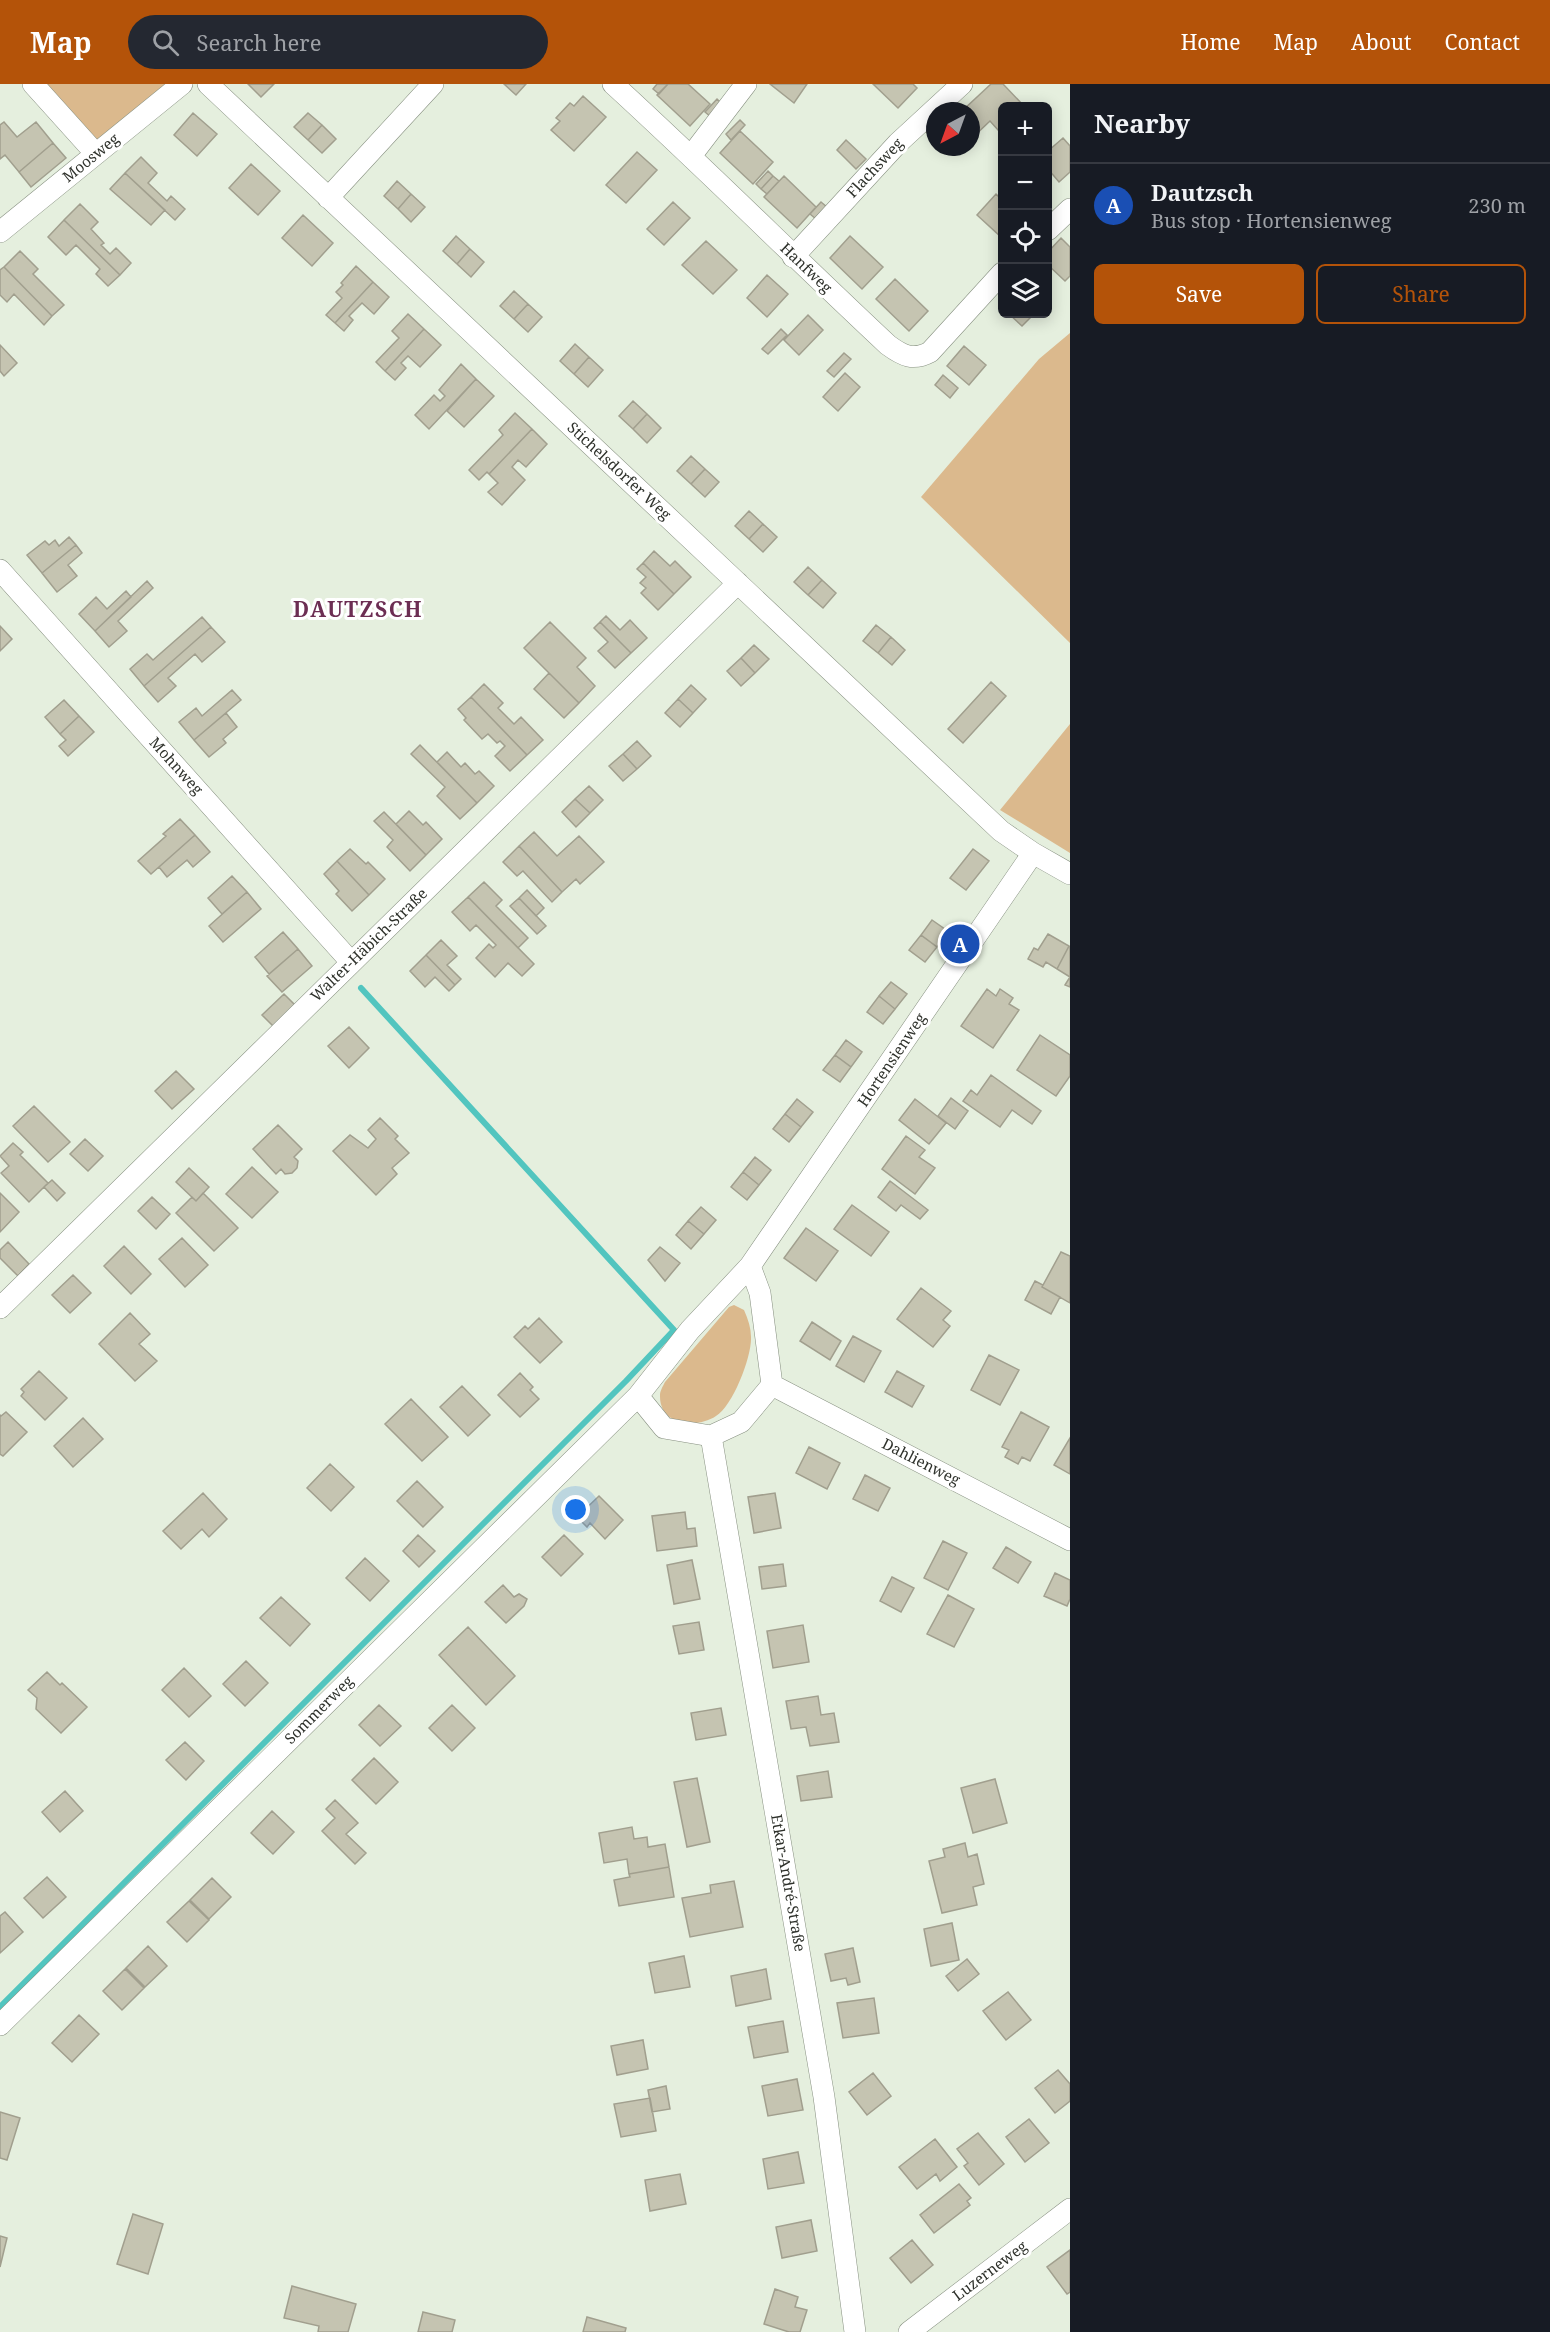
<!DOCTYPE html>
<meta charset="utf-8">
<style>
:root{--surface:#171b24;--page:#242831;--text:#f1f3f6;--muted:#9ea1a6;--line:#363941;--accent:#b45309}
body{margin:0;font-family:"Noto Serif",serif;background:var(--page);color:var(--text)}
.controls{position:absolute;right:18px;top:18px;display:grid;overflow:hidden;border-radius:9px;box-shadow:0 3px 15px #0003}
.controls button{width:54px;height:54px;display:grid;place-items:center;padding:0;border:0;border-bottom:2px solid var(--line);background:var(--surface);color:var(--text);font:30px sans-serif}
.compass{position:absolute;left:926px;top:18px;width:54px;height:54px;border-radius:50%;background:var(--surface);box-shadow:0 3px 15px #0003;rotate:221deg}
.you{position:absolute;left:576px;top:1426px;width:21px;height:21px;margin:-15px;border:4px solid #fff;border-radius:50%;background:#1a73e8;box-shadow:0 0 0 9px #1a73e833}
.badge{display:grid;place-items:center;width:39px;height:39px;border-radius:50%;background:var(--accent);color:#fff;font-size:20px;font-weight:700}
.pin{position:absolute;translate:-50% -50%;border:3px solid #fff;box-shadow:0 2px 6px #0006}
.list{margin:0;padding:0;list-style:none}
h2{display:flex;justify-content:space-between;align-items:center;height:78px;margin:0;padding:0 24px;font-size:26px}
h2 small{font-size:20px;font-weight:400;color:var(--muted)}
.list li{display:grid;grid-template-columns:39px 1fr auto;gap:18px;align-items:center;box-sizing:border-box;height:84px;padding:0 24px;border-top:2px solid var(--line)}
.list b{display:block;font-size:22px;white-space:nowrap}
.list p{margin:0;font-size:20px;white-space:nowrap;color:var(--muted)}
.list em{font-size:20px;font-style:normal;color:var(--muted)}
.actions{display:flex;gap:12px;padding:18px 24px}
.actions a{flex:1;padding:14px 0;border:2px solid var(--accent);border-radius:9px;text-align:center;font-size:21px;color:var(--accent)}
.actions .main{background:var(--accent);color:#fff}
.icon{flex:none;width:33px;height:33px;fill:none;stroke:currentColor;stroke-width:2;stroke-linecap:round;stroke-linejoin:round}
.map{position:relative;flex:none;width:1070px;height:2248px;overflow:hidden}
header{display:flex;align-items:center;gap:36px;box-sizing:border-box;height:84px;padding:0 30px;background:var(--accent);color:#fff}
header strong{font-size:28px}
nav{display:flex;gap:33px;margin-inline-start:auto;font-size:21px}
.search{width:420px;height:54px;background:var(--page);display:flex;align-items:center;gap:15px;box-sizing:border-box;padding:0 21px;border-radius:33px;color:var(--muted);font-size:22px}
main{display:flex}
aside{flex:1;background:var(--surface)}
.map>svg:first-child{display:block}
.green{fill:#dbb98d}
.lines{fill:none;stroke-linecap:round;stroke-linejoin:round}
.stream{stroke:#52c5bf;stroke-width:6}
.building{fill:#c5c4b1;stroke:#a19f8e;stroke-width:1.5}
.minor-casing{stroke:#879081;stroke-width:22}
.minor{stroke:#fff;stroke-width:21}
.labels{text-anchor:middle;stroke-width:6;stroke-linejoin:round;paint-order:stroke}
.street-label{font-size:15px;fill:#2e312b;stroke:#fff}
.district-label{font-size:21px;font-weight:bold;letter-spacing:1.5px;fill:#6c2e53;stroke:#fff}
</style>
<header>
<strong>Map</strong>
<div class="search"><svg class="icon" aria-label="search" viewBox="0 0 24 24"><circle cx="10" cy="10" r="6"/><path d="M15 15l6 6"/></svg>Search here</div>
<nav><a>Home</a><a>Map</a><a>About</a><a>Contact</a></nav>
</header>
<main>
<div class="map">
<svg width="1070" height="2248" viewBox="0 0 1070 2248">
<rect width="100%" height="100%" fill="#e5efde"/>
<path class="green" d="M46,0H165L97,59Z
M1070,249V559L921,413L1039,275Z
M1070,640V769L1000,726Z
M734,1221L744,1226C748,1235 751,1244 751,1253C752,1272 733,1322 716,1332C697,1345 659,1342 660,1311C660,1307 663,1302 665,1298L729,1223Z"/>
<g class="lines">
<path class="stream" d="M0,1923L626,1297L674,1246L361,904"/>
</g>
<path class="building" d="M248,0H274L261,13Z
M504,0H526L516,11Z
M657,0H668L659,10L653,5Z
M668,0H688L710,20L690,42L657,11Z
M770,0H807L794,19Z
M873,0H913L917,4L898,24Z
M991,0H1003L1024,22H1002V42L998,46L990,37L971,55V27H962Z
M583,12L606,33L574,67L551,46L560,37L556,34L570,19L574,22Z
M717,15L723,21L711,33L705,28Z
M193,29L217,50L197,72L174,51Z
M308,29L322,41L308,56L294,43Z
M740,36L745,41L731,56L726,50Z
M4,38L17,53L36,38L53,59L19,88L5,71L0,75V41Z
M935,38V56L926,48Z
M322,41L336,55L322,69L308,56Z
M740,47L773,78L753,100L720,69Z
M1063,54L1070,62V88L1059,98L1048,85V67Z
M846,56L866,75L856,85L837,66Z
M53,59L66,74L31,103L19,88Z
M637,68L657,86L626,119L606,101Z
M141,73L157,89L148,99L167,117L171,112L185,125L175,136L125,89Z
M251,80L280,107L258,131L229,104Z
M768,87L773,92L761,105L756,100Z
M125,89L165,126L151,141L110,105Z
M773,92L779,97L767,110L761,105Z
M784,92L816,123L797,144L764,113Z
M397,97L411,110L398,125L384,112Z
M411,110L425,123L411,138L398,125Z
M996,110L1002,116V149L1000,152L977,131Z
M673,118L690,134L664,161L647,145Z
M821,118L827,123L816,135L810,130Z
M80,120L98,138L91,145L104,159L101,161L110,170L116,164L131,179L120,191L64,136Z
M303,131L333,159L312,182L282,154Z
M64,136L120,191L108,202L96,190L100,185L76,161L66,171L48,153Z
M456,152L470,165L457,180L443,167Z
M850,152L883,183L862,205L830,174Z
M1061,154L1070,163V192L1065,197L1048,181V168Z
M706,157L737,186L713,210L682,181Z
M470,165L484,178L471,193L457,180Z
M20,167L38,185L33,190L64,221L52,232L4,183Z
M356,182L373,198L335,239L326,231L342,214L336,208L343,201L341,199Z
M4,183L52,232L44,241L14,210L7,218L0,211V186Z
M767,191L788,210L767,233L747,214Z
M895,195L928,227L909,247L876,215Z
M373,198L389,213L374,230L362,219L349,232L353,236L344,247L335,239Z
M514,207L528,220L514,235L500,222Z
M528,220L542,233L528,248L514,235Z
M408,230L424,245L385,287L376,278L399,254L392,247Z
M1009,230H1034L1022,242Z
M808,231L823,246L799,271L784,256Z
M424,245L441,261L420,283L408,272L401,279L406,284L395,296L385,287Z
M781,245L787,251L768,270L762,265Z
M575,260L589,273L574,290L560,277Z
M0,261L17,279L4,292L0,287Z
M964,262L986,281L969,301L947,282Z
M844,269L851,275L834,293L827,287Z
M589,273L603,286L588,303L574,290Z
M461,280L476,295L429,345L415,331L434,311L440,317L445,312L439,306Z
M845,289L860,303L838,327L823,313Z
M943,291L958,304L950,314L935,301Z
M476,295L494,312L464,343L447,327Z
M633,317L647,330L633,345L619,332Z
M515,329L532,345L489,390L487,388L479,396L469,386L503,351L499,346Z
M647,330L661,344L647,359L633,345Z
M532,345L547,360L526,383L518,376L512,383L525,396L502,421L488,408L498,399L489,390Z
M691,372L705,385L691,400L677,387Z
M705,385L719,398L705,413L691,400Z
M749,427L763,440L749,455L735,442Z
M763,440L777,453L763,468L749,455Z
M69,453L76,461L42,489L27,471L45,457L49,461L55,456L59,462Z
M76,461L82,469L68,481L77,492L57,508L42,489Z
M654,467L670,482L675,477L691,493L674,510L643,479Z
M643,479L674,510L658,526L641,509L646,504L640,499L646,493L637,485Z
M808,483L822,496L808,511L794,498Z
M822,496L836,509L823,524L808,511Z
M147,497L153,504L118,537L127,547L109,563L95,547Z
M126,507L131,513L95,547L79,530L96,513L107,525Z
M606,532L620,546L630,536L647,554L631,569L600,538Z
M202,533L211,543L144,602L130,585L147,570L153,576Z
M550,538L586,574L577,583L595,602L579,619L524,564Z
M600,538L631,569L615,584L598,567L608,558L594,544Z
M876,541L891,553L878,569L863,557Z
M0,542L12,555L0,567Z
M211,543L225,558L202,578L195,570L168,594L176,602L158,618L144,602Z
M891,553L905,566L892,581L878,569Z
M754,561L769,575L755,589L741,574Z
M741,574L755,589L741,602L727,587Z
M549,589L579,619L564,634L534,605Z
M991,598L1006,612L963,659L948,645Z
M484,600L503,619L498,624L514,640L521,633L543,656L527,671L471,613Z
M691,601L706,615L693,629L678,615Z
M232,606L241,616L194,656L179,638L196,624L202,632Z
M471,613L527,671L510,687L495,672L505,662L500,657L497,659L488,650L482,655L464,636L466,634L458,625Z
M678,615L693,629L680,643L665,629Z
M64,616L79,632L60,650L45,633Z
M226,629L237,643L223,655L226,659L209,673L194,656Z
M79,632L94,648L68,672L59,662L66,656L60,650Z
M637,657L651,672L637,685L623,670Z
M420,661L477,719L460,735L437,712L445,703L411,670Z
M447,668L461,683L465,679L475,690L479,687L494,702L477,719L437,678Z
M623,670L637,685L623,697L609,682Z
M589,702L603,716L590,729L575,715Z
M575,715L590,729L576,743L562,728Z
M409,727L423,741L426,738L442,755L426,771L396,740Z
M384,728L426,771L410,787L387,763L393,756L374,737Z
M180,735L195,751L151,790L138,777L166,752L163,750Z
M534,748L557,772L579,752L604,778L580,800L576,795L562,808L519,762Z
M195,751L210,768L193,783L187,776L167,793L159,783Z
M519,762L562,808L552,818L523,787L517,792L503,778Z
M350,765L366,780L368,778L385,795L369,811L337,777Z
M973,765L989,777L966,806L950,794Z
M337,777L369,811L352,827L336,810L339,807L324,790Z
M232,792L247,808L222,830L208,814Z
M484,798L502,816L496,822L528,854L518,864L468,813Z
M527,806L544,824L536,832L519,814Z
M247,808L261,825L223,858L209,842Z
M468,813L534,880L522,892L508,879L495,893L476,874L489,860L493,864L496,861L476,841L470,847L452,828Z
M519,814L546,842L537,850L510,822Z
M932,836L949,848L937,863L921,851Z
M283,848L298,865L269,890L255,873Z
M1048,850L1069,862L1057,885L1046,878L1043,883L1028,875L1034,864L1038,866Z
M921,851L937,863L925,878L909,866Z
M441,856L457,872L447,881L461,895L455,901L426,871Z
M1069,862L1070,863V903L1065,901L1070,893L1057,885Z
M298,865L312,882L282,908L267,892Z
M426,871L455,901L449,907L435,893L425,903L410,887Z
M891,898L907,910L895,925L879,912Z
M987,905L996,912L1000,905L1013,914L1009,920L1019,926L993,964L961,942Z
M284,910L297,923L275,944L262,931Z
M879,912L895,925L883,940L867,928Z
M349,943L369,964L349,984L328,962Z
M1040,951L1070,971V992L1056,1012L1017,986Z
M846,956L862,968L851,983L835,971Z
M835,971L851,983L840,998L823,986Z
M176,987L194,1005L172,1025L155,1007Z
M991,991L1041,1027L1032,1040L1012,1026L1000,1043L963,1017L971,1006L977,1011Z
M951,1014L968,1027L955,1045L938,1032Z
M797,1015L813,1028L801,1043L785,1030Z
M915,1015L946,1039L929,1060L899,1036Z
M34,1022L70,1058L48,1078L13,1042Z
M785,1030L801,1043L789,1058L773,1045Z
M380,1034L398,1052L395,1055L409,1069L392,1084L397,1090L376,1111L333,1067L350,1051L368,1064L376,1055L368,1046Z
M278,1041L302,1065L294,1073L298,1077L297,1084L292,1089L285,1090L281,1085L276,1090L253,1065Z
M906,1052L925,1066L919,1073L935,1084L915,1110L882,1085Z
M85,1055L103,1072L88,1087L70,1070Z
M13,1059L23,1068L20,1071L48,1099L29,1118L1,1089L9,1082L0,1072Z
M755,1073L771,1086L759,1101L743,1088Z
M252,1083L278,1108L252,1134L226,1110Z
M189,1084L209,1103L196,1117L176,1098Z
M743,1088L759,1101L747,1116L731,1103Z
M52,1096L65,1109L57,1117L44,1103Z
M890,1097L928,1126L920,1135L901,1121L896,1127L878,1113Z
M0,1109L19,1128L0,1148Z
M203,1109L238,1144L214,1167L176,1129L192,1113L196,1117Z
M152,1113L170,1130L156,1145L138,1127Z
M852,1121L889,1148L871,1172L834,1145Z
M701,1123L716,1136L704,1150L688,1137Z
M688,1137L704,1150L691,1165L676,1151Z
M806,1144L838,1167L816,1197L784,1174Z
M182,1154L208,1181L185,1203L159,1175Z
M8,1158L29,1180L18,1192L0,1174V1166Z
M124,1162L151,1190L131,1210L104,1182Z
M660,1163L680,1179L665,1197L648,1176Z
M1061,1168L1070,1172V1219L1042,1203Z
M73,1191L91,1209L70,1229L52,1211Z
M1035,1197L1043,1201L1042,1203L1060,1213L1051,1230L1025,1216Z
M921,1204L951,1227L943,1236L950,1242L933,1263L897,1235Z
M130,1229L150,1250L139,1260L157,1277L135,1297L99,1260Z
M539,1234L562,1258L540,1279L514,1253L525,1242L528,1245Z
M812,1238L841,1257L830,1276L800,1257Z
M853,1252L881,1267L864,1298L836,1282Z
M989,1271L1019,1286L1000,1321L971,1306Z
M39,1287L67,1314L45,1336L21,1312L24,1308L21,1305Z
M897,1287L924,1302L912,1323L885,1308Z
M520,1289L533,1303L530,1306L539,1315L520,1333L498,1311Z
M462,1302L490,1331L468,1352L440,1323Z
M411,1315L448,1353L422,1377L385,1340Z
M6,1328L27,1348L3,1372L0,1370V1331L1,1332Z
M1021,1328L1049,1343L1030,1377L1022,1373L1018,1380L1005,1373L1009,1366L1002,1363Z
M83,1334L103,1355L73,1383L54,1362Z
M1070,1354V1390L1054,1381Z
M809,1363L840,1379L827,1405L796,1389Z
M330,1380L354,1403L331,1427L307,1404Z
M865,1391L890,1404L878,1427L853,1415Z
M417,1397L443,1423L423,1443L397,1417Z
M203,1409L227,1435L209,1453L202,1445L181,1465L163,1447Z
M775,1409L781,1444L754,1449L748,1413Z
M599,1412L623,1436L605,1455L590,1439L587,1443L577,1433Z
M685,1428L687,1445L695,1444L697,1462L657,1467L652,1432Z
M418,1451L435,1467L419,1483L403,1467Z
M564,1451L583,1470L561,1492L542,1473Z
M943,1457L967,1469L948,1506L924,1494Z
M1006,1463L1031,1478L1018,1499L993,1484Z
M365,1474L389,1497L370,1517L346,1494Z
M692,1476L700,1515L674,1520L667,1481Z
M783,1480L786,1502L762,1505L759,1483Z
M1055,1489L1070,1496V1515L1067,1522L1044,1512Z
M892,1493L914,1504L901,1528L880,1517Z
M503,1501L514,1513L519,1510L527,1515L524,1522L506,1539L485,1518Z
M948,1511L974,1525L954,1563L927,1550Z
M281,1513L310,1540L290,1562L260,1534Z
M699,1538L704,1566L679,1570L673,1542Z
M803,1541L809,1578L773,1584L767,1547Z
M468,1543L515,1592L486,1621L439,1571Z
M246,1577L268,1599L245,1622L223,1600Z
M184,1584L211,1612L189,1633L162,1606Z
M47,1588L60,1601L62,1599L87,1623L61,1649L36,1625L37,1614L28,1606Z
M818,1612L821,1631L834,1629L839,1658L810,1662L806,1643L791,1645L786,1617Z
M379,1621L401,1642L380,1662L359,1641Z
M452,1621L475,1644L452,1667L429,1644Z
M721,1624L726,1651L696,1656L691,1629Z
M185,1658L204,1677L186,1696L166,1676Z
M374,1674L398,1698L376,1720L352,1696Z
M828,1687L832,1713L801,1717L797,1692Z
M697,1694L710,1758L687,1763L674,1698Z
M995,1695L1007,1739L973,1749L961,1704Z
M65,1707L83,1727L60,1748L42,1728Z
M335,1716L358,1739L346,1750L366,1769L355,1780L322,1747L335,1734L326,1725Z
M272,1727L294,1748L273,1770L251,1749Z
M632,1743L634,1755L647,1753L648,1763L665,1760L669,1783L629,1790L627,1775L604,1779L599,1749Z
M965,1759L968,1773L977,1770L984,1800L973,1803L977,1821L942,1829L929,1777L945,1773L943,1765Z
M669,1783L674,1813L619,1822L614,1796L630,1793L629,1790Z
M47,1793L66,1813L43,1834L24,1814Z
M212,1794L231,1813L209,1835L190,1816Z
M734,1797L743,1843L690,1853L682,1814L711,1809L710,1801Z
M189,1817L209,1836L187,1858L167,1838Z
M5,1828L23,1848L0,1869V1832Z
M952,1839L959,1876L931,1882L924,1845Z
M148,1862L167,1882L145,1903L126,1884Z
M853,1864L860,1898L848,1901L846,1894L831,1897L825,1870Z
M684,1872L690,1903L655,1909L649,1879Z
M967,1875L979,1890L958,1907L946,1892Z
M125,1885L144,1904L122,1926L103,1907Z
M766,1885L771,1915L736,1922L731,1892Z
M1008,1908L1031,1936L1006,1956L983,1927Z
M874,1914L879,1949L843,1954L837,1919Z
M79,1931L99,1950L72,1978L52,1959Z
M783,1937L788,1968L754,1974L748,1943Z
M643,1956L648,1985L617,1991L611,1962Z
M1058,1986L1070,2000V2017L1055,2029L1035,2004Z
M873,1989L891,2012L867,2031L849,2008Z
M797,1995L803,2026L768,2032L762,2002Z
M666,2002L670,2025L652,2028L648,2006Z
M650,2014L656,2047L621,2053L614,2020Z
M0,2028L20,2034L7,2076L0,2074Z
M1029,2035L1049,2059L1025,2078L1006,2053Z
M978,2049L1004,2080L979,2101L964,2082L968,2079L957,2065Z
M935,2055L957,2083L940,2097L936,2090L917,2105L899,2083Z
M798,2068L804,2099L768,2105L763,2075Z
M680,2090L686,2120L650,2127L645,2096Z
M959,2100L971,2114L967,2117L970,2121L934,2149L920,2131Z
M133,2130L163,2140L148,2190L117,2180Z
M811,2136L817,2167L782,2174L776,2143Z
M0,2152L7,2154L0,2183Z
M912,2156L933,2181L911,2199L890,2174Z
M1070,2166V2208L1067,2210L1047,2183Z
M292,2202L356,2220L348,2248H318L319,2242L284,2234Z
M775,2205L798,2213L795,2223L807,2226L800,2248H789L764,2240Z
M423,2228L455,2236L452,2248H418Z
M587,2233L626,2244L625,2248H583Z"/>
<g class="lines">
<g class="minor-casing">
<path id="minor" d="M33,0L96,70
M208,0L1001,747L1033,769L1070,790
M613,0C706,85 796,175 888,261C903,272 913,277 930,268L1002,189
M691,72L746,0
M328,114L433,0
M1048,146L1070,125
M0,148L182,0
M793,173L898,59L962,0
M0,486L351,878
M750,1182L760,1209L772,1301L741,1338L711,1352L664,1344L638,1312L690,1246L750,1182L1033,769
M0,1224L738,499
M772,1301L1070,1456
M711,1352L824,2013L855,2248
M0,1941L638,1312
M909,2248L1070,2125"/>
</g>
<use href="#minor" class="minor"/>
</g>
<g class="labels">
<g class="street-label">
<text transform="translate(91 74) rotate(-39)" y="5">Moosweg</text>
<text transform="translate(875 84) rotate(-47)" y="5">Flachsweg</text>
<text transform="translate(806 184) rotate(44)" y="5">Hanfweg</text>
<text transform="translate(619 387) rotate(43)" y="5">Stichelsdorfer Weg</text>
<text transform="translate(176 682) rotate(48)" y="5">Mohnweg</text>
<text transform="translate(369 861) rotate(-44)" y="5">Walter-Häbich-Straße</text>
<text transform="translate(892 976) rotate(-56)" y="5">Hortensienweg</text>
<text transform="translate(921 1378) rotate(27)" y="5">Dahlienweg</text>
<text transform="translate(319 1626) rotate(-45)" y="5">Sommerweg</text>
<text transform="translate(788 1799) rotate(80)" y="5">Etkar-André-Straße</text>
<text transform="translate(990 2187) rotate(-37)" y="5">Luzerneweg</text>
</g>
<g class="district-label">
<text x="358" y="533">DAUTZSCH</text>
</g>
</g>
</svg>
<div class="controls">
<button>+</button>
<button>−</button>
<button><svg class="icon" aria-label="locate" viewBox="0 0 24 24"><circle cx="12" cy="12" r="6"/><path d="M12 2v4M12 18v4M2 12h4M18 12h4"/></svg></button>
<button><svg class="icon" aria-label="layers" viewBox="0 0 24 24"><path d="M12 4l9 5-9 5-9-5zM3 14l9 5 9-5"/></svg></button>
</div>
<svg class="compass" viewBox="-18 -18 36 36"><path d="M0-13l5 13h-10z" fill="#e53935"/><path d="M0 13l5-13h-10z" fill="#9ea1a6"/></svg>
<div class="you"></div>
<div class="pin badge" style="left:960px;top:860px;background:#1a4fb4">A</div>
</div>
<aside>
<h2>Nearby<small></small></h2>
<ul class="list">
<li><span class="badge" style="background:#1a4fb4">A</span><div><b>Dautzsch</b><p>Bus stop · Hortensienweg</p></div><em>230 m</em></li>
</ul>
<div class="actions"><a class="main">Save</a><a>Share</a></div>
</aside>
</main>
